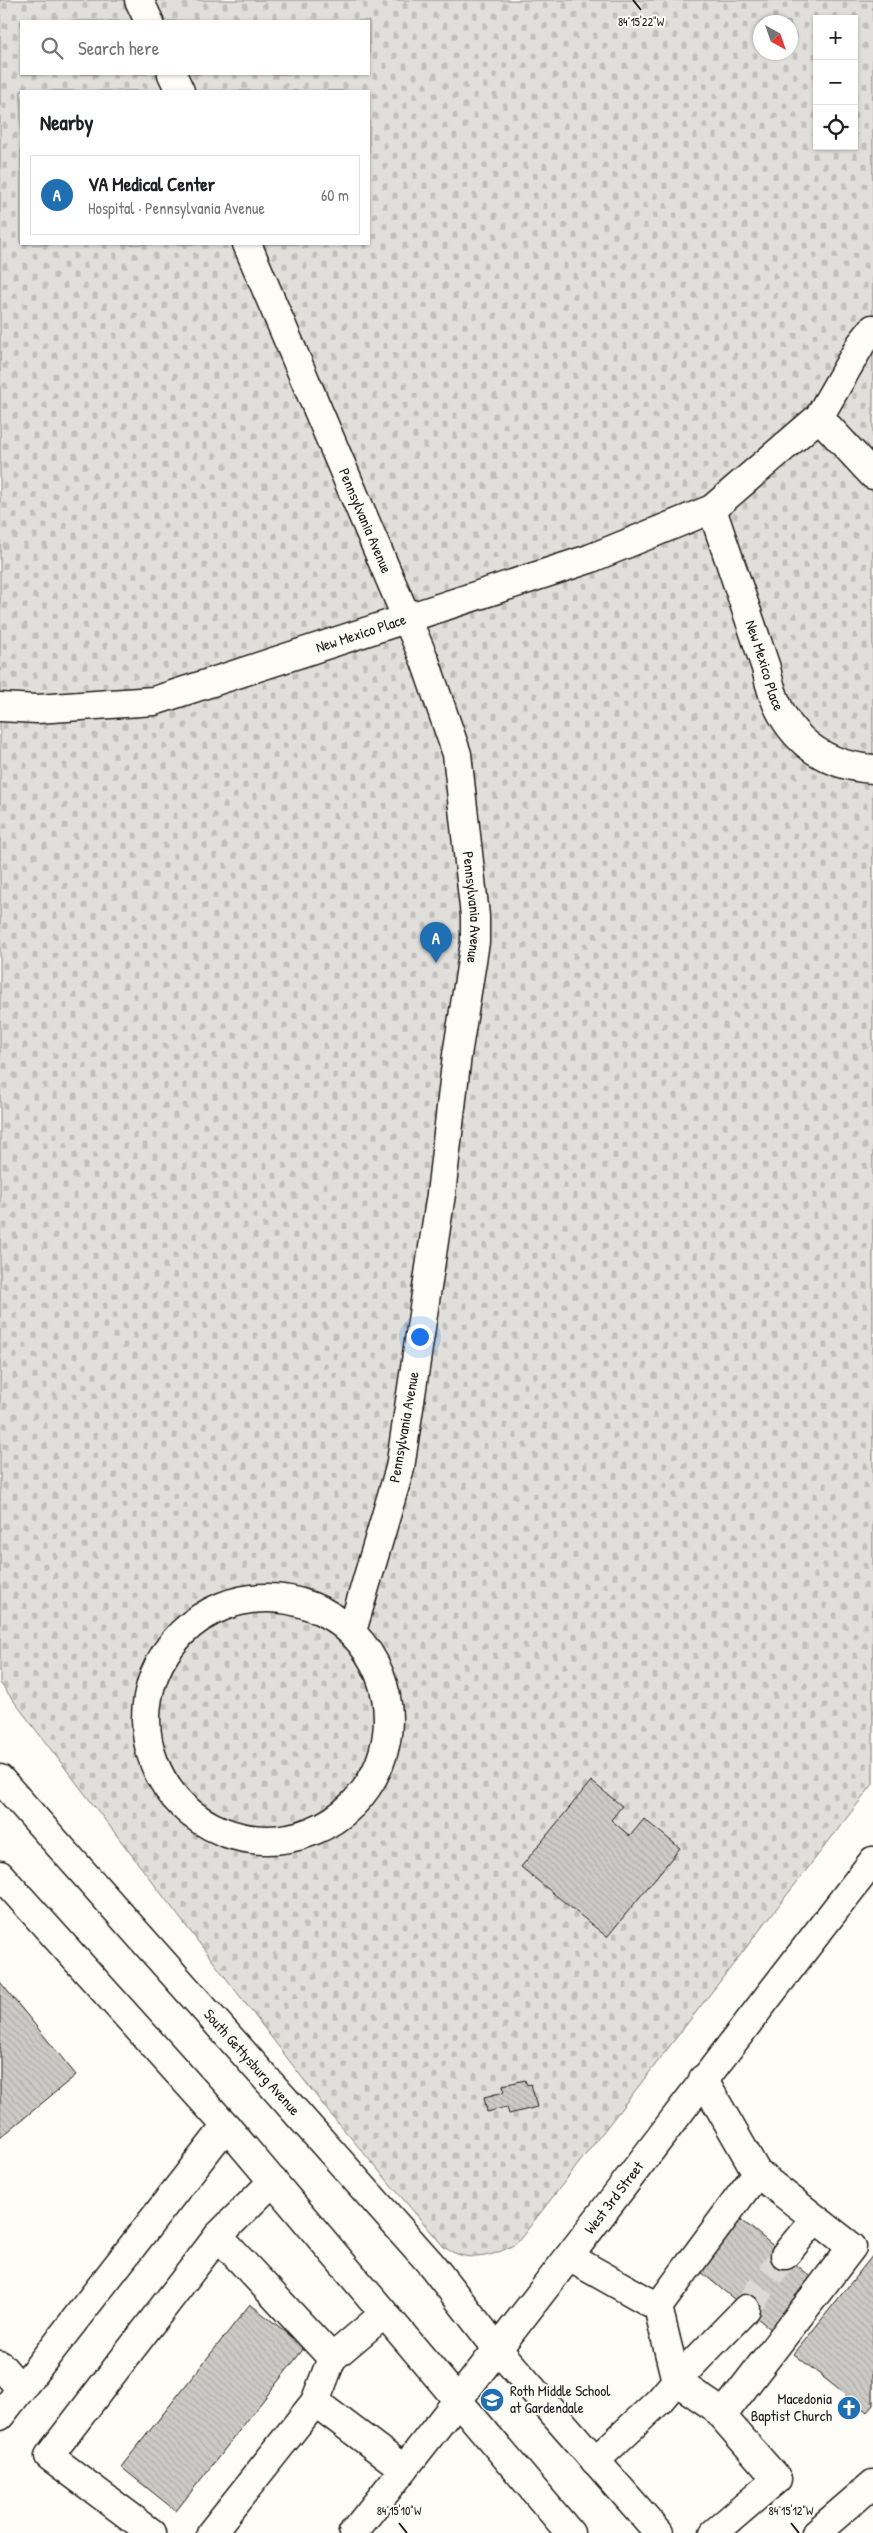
<!DOCTYPE html>
<meta charset="utf-8">
<style>
:root{--surface:#fff;--page:#f6f6f6;--text:#202124;--muted:#757577;--line:#e0e0e0;--accent:#1f6fb2}
body{margin:0;font-family:"Patrick Hand",sans-serif;background:var(--page);color:var(--text)}
.controls{position:absolute;right:15px;top:15px;display:grid;overflow:hidden;border-radius:0px;box-shadow:0 1px 4px #0004}
.controls button{width:45px;height:45px;display:grid;place-items:center;padding:0;border:0;border-bottom:1px solid var(--line);background:var(--surface);color:var(--text);font:25px sans-serif}
.compass{position:absolute;left:753px;top:15px;width:45px;height:45px;border-radius:50%;background:var(--surface);box-shadow:0 1px 4px #0004;rotate:140deg}
.you{position:absolute;left:419px;top:1336px;width:18px;height:18px;margin:-12px;border:4px solid #fff;border-radius:50%;background:#1a73e8;box-shadow:0 0 0 8px #1a73e833}
.badge{display:grid;place-items:center;width:32px;height:32px;border-radius:50%;background:var(--accent);color:#fff;font-size:16px;font-weight:700}
.pin{position:absolute;translate:-50% -41px;filter:drop-shadow(0 1px 2px #0008)}
.pin::after{content:'';position:absolute;top:26px;width:18px;height:15px;background:inherit;clip-path:polygon(0 0,100% 0,50% 100%)}
.list{margin:0;padding:0;list-style:none}
h2{display:flex;justify-content:space-between;align-items:center;height:65px;margin:0;padding:0 20px;font-size:21px}
h2 small{font-size:16px;font-weight:400;color:var(--muted)}
.list li{display:grid;grid-template-columns:32px 1fr auto;gap:15px;align-items:center;box-sizing:border-box;height:80px;margin:0 10px 10px;padding:0 10px;border:1px solid var(--line);border-radius:0px}
.list b{display:block;font-size:19px;white-space:nowrap}
.list p{margin:0;font-size:16px;white-space:nowrap;color:var(--muted)}
.list em{font-size:16px;font-style:normal;color:var(--muted)}
.icon{flex:none;width:28px;height:28px;fill:none;stroke:currentColor;stroke-width:2;stroke-linecap:round;stroke-linejoin:round}
.map{position:relative;flex:none;width:873px;height:2533px;overflow:hidden}
.search{position:absolute;background:var(--surface);box-shadow:0 1px 4px #0004;left:20px;top:20px;width:350px;height:55px;display:flex;align-items:center;gap:12px;box-sizing:border-box;padding:0 18px;border-radius:0px;color:var(--muted);font-size:19px}
.panel{position:absolute;background:var(--surface);box-shadow:0 1px 4px #0004;left:20px;top:90px;width:350px;height:155px;border-radius:0px}
.map>svg:first-child{display:block}
.cemetery{fill:url(#cemetery-stones);stroke:#7e7e7c;fill-rule:evenodd}
.building{fill:url(#building-back-hatch);stroke:#1c1c1c}
.lines{fill:none;stroke-linecap:round;stroke-linejoin:round}
.minor-tunnel{stroke:#dbdad6;stroke-width:28;stroke-dasharray:28 14;stroke-linecap:butt}
.minor-casing{stroke:#1c1c1c;stroke-width:31}
.major-casing{stroke:#1c1c1c;stroke-width:31}
.minor{stroke:#fdfcf7;stroke-width:28}
.major{stroke:#fdfcf7;stroke-width:28}
.ticks{fill:none;stroke:#1c1c1c;stroke-width:2}
.labels{text-anchor:middle;stroke-width:4;stroke-linejoin:round;paint-order:stroke}
.street-label{font-size:15px;fill:#1c1c1c;stroke:#fdfcf7}
.poi-label{font-size:15px;fill:#1c1c1c;stroke:#fdfcf7;text-anchor:start}
.ticks-label{font-size:12px;text-anchor:middle;fill:#1c1c1c;stroke:#fdfcf7;stroke-width:4;stroke-linejoin:round;paint-order:stroke}
</style>
<div class="map">
<svg width="873" height="2533" viewBox="0 0 873 2533">
<defs>
<pattern id="cemetery-stones" width="16" height="16" patternUnits="userSpaceOnUse" patternTransform="scale(1.25)"><rect width="16" height="16" fill="#e0dfdb"/><path d="M2 7V4a2 2 0 0 1 4 0v3zM10 15v-3a2 2 0 0 1 4 0v3z" fill="#c0bfbb"/></pattern>
<pattern id="building-back-hatch" width="6" height="6" patternUnits="userSpaceOnUse" patternTransform="scale(1.25)"><rect width="6" height="6" fill="#cccbc8"/><path d="M-1 5l2 2M0 0l6 6M5-1l2 2" fill="none" stroke="#afaeab"/></pattern>
</defs>
<rect width="100%" height="100%" fill="#fdfcf7"/>
<filter id="ink" filterUnits="userSpaceOnUse"><feTurbulence type="fractalNoise" baseFrequency=".02" numOctaves="2"/><feDisplacementMap in="SourceGraphic" scale="10" xChannelSelector="R" yChannelSelector="G"/><feConvolveMatrix kernelMatrix="1 2 1 2 8 2 1 2 1" color-interpolation-filters="sRGB"/></filter>
<g filter="url(#ink)">
<path class="cemetery" d="M0,0H873V1784L517,2243C493,2257 468,2264 444,2247L327,2110L0,1683ZM817,19H854V146H817ZM21,21H369V74H21ZM760,22H790V52H760ZM21,91H369V244H21Z"/>
<path class="building" d="M591,1781L622,1806L611,1820L630,1836L644,1819L680,1848L607,1937L521,1867Z
M0,1982L76,2075L0,2138Z
M525,2080L527,2085L531,2084L537,2107L509,2114L507,2107L487,2112L484,2097L504,2092L503,2085Z
M738,2217L815,2280L773,2331L696,2268Z
M873,2255V2405L867,2412L794,2354Z
M250,2304L305,2347L176,2511L121,2467Z"/>
<g class="lines">
<path class="minor-tunnel" d="M746,2309L785,2255"/>
<g class="minor-casing">
<g id="minor">
<path d="M139,0L149,21"/>
<path d="M172,74L180,91"/>
<path id="s1" d="M247,244L425,661L457,754L475,916V942L457,1055L441,1194L400,1468L352,1631"/>
<path d="M819,417L873,475"/>
<path id="s2" d="M712,509L766,668C777,727 813,765 873,769"/>
<path id="s3" d="M0,707L37,709L154,701L589,559L712,509L819,417L861,344L873,329"/>
<circle cx="267" cy="1719" r="121"/>
<path d="M273,2181L218,2236L332,2358"/>
<path d="M785,2255L815,2219"/>
<path d="M569,2257L658,2307L757,2173L703,2079"/>
<path d="M0,2365L21,2389"/>
<path d="M315,2402L332,2358L384,2314"/>
<path d="M0,2416L226,2126"/>
<path d="M722,2416L852,2247L757,2173"/>
<path d="M595,2461L659,2401L676,2381L658,2307"/>
<path d="M152,2533L49,2456L218,2236"/>
<path d="M211,2533L315,2402L404,2469"/>
<path d="M714,2533L777,2479L714,2407L676,2381L746,2309"/>
<path d="M816,2533L873,2484"/>
</g>
</g>
<g class="major-casing">
<g id="major">
<path id="s4" d="M0,1779L431,2264L499,2351L659,2533"/>
<path d="M0,1875L226,2126L570,2533"/>
<path id="s5" d="M353,2533C530,2312 699,2084 873,1861"/>
</g>
</g>
<use href="#minor" class="minor"/>
<use href="#major" class="major"/>
</g>
</g>
<path class="ticks" d="M633,0L641,10M399,2523L407,2533M791,2523L799,2533"/>
<defs>
<g id="school-disc" transform="scale(1.25)"><circle r="9.5" fill="#1f6fb2" stroke="#fdfcf7"/><path d="M0-5L7-2L0 1L-7-2ZM-4 1L0 2.5L4 1V4Q0 6-4 4Z" fill="#fff"/></g>
<g id="church-disc" transform="scale(1.25)"><circle r="9.5" fill="#1f6fb2" stroke="#fdfcf7"/><path d="M-1.2-6h2.4v3.5h3.3v2.4h-3.3V6h-2.4V-.1h-3.3v-2.4h3.3Z" fill="#fff"/></g>
</defs>
<g fill-rule="evenodd">
<use href="#school-disc" x="492" y="2400"/>
<use href="#church-disc" x="849" y="2408"/>
</g>
<g class="labels">
<g class="street-label">
<text dy="5" stroke="none"><textPath href="#s1" startOffset="301">Pennsylvania Avenue</textPath></text>
<text dy="5" stroke="none"><textPath href="#s3" startOffset="372">New Mexico Place</textPath></text>
<text dy="5" stroke="none"><textPath href="#s2" startOffset="165">New Mexico Place</textPath></text>
<text dy="5" stroke="none"><textPath href="#s1" startOffset="706">Pennsylvania Avenue</textPath></text>
<text transform="translate(404 1427) rotate(-80)" y="5">Pennsylvania Avenue</text>
<text dy="5" stroke="none"><textPath href="#s4" startOffset="379">South Gettysburg Avenue</textPath></text>
<text dy="5" stroke="none"><textPath href="#s5" startOffset="425">West 3rd Street</textPath></text>
</g>
<g class="poi-label">
<text x="510" y="2396">Roth Middle School<tspan x="510" dy="17">at Gardendale</tspan></text>
<text x="832" y="2404" text-anchor="end">Macedonia<tspan x="832" dy="17">Baptist Church</tspan></text>
</g>
</g>
<g class="ticks-label">
<text x="641" y="26">84°15'22"W</text>
<text x="399" y="2515">84°15'10"W</text>
<text x="791" y="2515">84°15'12"W</text>
</g>
</svg>
<div class="controls">
<button>+</button>
<button>−</button>
<button><svg class="icon" aria-label="locate" viewBox="0 0 24 24"><circle cx="12" cy="12" r="6"/><path d="M12 2v4M12 18v4M2 12h4M18 12h4"/></svg></button>
</div>
<svg class="compass" viewBox="-18 -18 36 36"><path d="M0-13l5 13h-10z" fill="#e53935"/><path d="M0 13l5-13h-10z" fill="#757577"/></svg>
<div class="you"></div>
<div class="pin badge" style="left:436px;top:963px">A</div>
<div class="search"><svg class="icon" aria-label="search" viewBox="0 0 24 24"><circle cx="10" cy="10" r="6"/><path d="M15 15l6 6"/></svg>Search here</div>
<section class="panel">
<h2>Nearby<small></small></h2>
<ul class="list">
<li><span class="badge">A</span><div><b>VA Medical Center</b><p>Hospital · Pennsylvania Avenue</p></div><em>60 m</em></li>
</ul>
</section>
</div>
